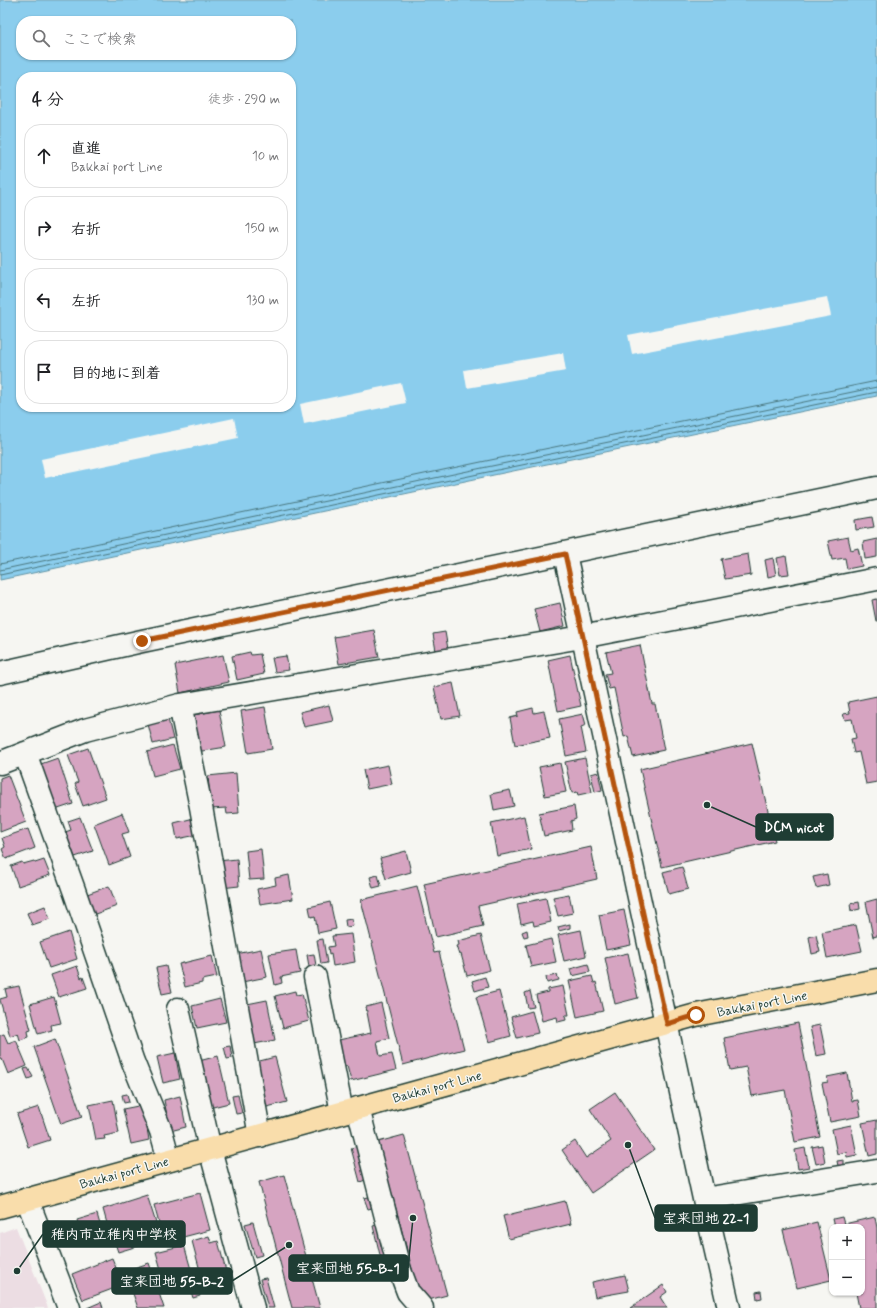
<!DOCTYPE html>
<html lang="ja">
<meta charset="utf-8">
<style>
:root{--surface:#fff;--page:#f2f2f2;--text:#202124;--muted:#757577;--line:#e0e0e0}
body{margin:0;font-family:Mynerve,"Klee One",sans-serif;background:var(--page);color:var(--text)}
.controls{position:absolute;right:12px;bottom:12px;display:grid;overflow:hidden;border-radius:8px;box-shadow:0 1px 3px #0004}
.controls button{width:36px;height:36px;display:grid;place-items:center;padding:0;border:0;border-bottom:1px solid var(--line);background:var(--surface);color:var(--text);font:20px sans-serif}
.stop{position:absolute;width:12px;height:12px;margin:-9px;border:3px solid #b45309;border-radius:50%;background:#fff}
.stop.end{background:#b45309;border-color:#fff;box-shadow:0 1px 4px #0008}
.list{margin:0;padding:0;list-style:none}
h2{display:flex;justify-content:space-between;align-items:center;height:52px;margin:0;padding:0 16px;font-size:17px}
h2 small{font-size:13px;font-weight:400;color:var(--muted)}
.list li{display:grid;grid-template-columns:26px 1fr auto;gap:12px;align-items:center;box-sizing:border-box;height:64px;margin:0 8px 8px;padding:0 8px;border:1px solid var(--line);border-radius:16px}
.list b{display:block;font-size:15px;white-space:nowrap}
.list p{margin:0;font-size:13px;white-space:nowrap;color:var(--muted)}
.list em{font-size:13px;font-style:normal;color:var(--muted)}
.icon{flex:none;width:22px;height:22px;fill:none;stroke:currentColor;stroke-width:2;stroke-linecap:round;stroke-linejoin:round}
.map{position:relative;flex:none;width:877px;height:1308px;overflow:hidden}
.search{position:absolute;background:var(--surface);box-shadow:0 1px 3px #0004;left:16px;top:16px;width:280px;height:44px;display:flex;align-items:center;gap:10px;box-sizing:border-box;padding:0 14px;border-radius:16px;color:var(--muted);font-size:15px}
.panel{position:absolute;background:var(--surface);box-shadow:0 1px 3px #0004;left:16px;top:72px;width:280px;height:340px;border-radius:16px}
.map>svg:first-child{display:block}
.built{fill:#ecdde3}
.water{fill:#8bcded;stroke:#6093a3;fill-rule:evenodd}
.pier{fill:#f6f6f2}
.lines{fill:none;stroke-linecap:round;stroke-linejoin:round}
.shore{stroke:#4a777e;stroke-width:1}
.building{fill:#d6a4c1;stroke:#1f3d34}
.minor-casing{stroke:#1f3d34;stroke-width:25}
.major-casing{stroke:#1f3d34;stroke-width:25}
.minor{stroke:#f6f6f2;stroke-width:22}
.major{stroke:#f9ddab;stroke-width:22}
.route{stroke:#b45309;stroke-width:5}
.labels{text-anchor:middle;stroke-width:3;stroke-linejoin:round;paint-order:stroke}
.street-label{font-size:13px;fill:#1f3d34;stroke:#f6f6f2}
.leader{fill:none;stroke:#1f3d34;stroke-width:1.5}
.callout-dot{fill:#1f3d34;stroke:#f6f6f2;stroke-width:1.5}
.callout{fill:#1f3d34;stroke:#1f3d34;stroke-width:1.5}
.callout-label{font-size:14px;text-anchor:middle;font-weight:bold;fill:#fff}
</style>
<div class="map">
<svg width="877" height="1308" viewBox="0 0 877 1308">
<rect width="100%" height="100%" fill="#f6f6f2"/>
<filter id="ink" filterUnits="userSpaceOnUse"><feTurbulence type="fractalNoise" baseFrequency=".025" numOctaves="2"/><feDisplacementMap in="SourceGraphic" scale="8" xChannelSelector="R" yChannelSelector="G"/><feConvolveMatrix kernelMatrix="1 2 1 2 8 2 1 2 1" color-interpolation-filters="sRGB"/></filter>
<g filter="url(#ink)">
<path class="built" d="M16,1227L48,1308H0V1233Z"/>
<path class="water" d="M0,0H877V396L484,477L0,580ZM21,21H291V55H21ZM21,77H291V407H21Z"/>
<path class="pier" d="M827,297L831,316L632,354L628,335Z
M563,353L566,371L467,388L464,370Z
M401,383L406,403L304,424L300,404Z
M234,418L238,438L45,478L41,459Z"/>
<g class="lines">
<path class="shore" d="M0,564L481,462L877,381
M0,570L482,468L877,387
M0,575L483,473L877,392"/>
</g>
<path class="building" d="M872,517L874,527L856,530L855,520Z
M848,537L851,550L858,548L862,566L847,569L845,558L832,560L828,541Z
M877,539V557L865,559L863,542Z
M748,554L751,575L725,579L721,559Z
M786,556L789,574L780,575L777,558Z
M773,558L776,575L768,577L765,560Z
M877,599V621H876L872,600Z
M560,603L565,626L540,632L534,609Z
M374,630L379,657L339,664L334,637Z
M445,632L448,649L436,651L433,634Z
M640,645L652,704H655L664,750L633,757L628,736L624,737L614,688L609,689L605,674L611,673L606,652Z
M250,652L251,655L260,654L264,674L237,680L232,656Z
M223,655L229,682L180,693L175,665Z
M570,655L581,706L558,711L548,660Z
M286,656L289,670L275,672L272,658Z
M453,683L460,716L441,719L434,687Z
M877,696V782L866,784L859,752L854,753L851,739L856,738L852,719L845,720L843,714L850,713L848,702Z
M329,705L333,721L304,727L300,712Z
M265,707L272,749L248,753L241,711Z
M533,708L534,713L544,711L550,738L515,745L510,718L518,716L517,712Z
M219,710L226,747L196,752L189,716Z
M583,714L586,725L581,727L586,752L566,756L559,719Z
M168,719L173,739L153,744L148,724Z
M752,743L775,841L662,867L640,769Z
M173,745L180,769L153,776L147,752Z
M88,748L106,798L83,806L75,784L78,782L68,755Z
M58,758L73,804L49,812L35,766Z
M585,758L592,792L578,795L577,792L572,793L565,762Z
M560,763L566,792L545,796L539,767Z
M388,765L392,784L367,789L363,770Z
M598,772L602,790L595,792L591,774Z
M236,773L239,813L227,814L226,808L211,809L208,776Z
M8,775L26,822L0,832V778Z
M510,790L514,806L494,810L491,794Z
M574,806L576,819L571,821L572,830L544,836L539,813Z
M122,813L129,832L122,834L130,857L109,865L94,824Z
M524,816L531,849L497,856L491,823Z
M80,817L93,851L75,857L65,832L71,830L68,821Z
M194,818L197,835L177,839L174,823Z
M28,829L35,848L6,859L2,849L5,847L2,838Z
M591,847L597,879L478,906L483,926L436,937L424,884Z
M261,849L264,879L249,880L246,851Z
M406,851L411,872L386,879L380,858Z
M237,859L239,886L221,888L218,861Z
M44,860L50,875L18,886L11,866L22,862L23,864L34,861L35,863Z
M682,867L688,889L669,894L663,872Z
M827,874L829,885L816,888L813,877Z
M289,875L293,899L260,904L257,889L276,885L275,878Z
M378,875L381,886L373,888L370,877Z
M109,886L117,906L87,917L79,897Z
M417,886L434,953L439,952L464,1049L403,1065L361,900Z
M569,894L573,913L558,916L553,897Z
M546,898L551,922L534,926L533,921L521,924L517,904Z
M877,899V936L873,937L866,902Z
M330,902L336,929L318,933L315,916L311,917L309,907Z
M859,902L860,909L851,911L850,904Z
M45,906L50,919L32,925L27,913Z
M624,910L631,945L606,950L599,915Z
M352,919L353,926L346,927L345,920Z
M570,924V928L559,931L558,927Z
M856,925L862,951L827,958L822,932Z
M527,930L528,936L524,937L522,932Z
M581,930L586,956L564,961L558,935Z
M69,932L77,959L49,968L40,942Z
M351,934L355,962L333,966L331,954L329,955L328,947L334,946L332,936Z
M481,935L490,970L467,976L461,954L459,955L456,946L459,945L458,941Z
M816,935L820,952L812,954L809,937Z
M323,939L327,963L321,964L317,940Z
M551,939L556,962L531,967L526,945Z
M261,949L267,977L242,982L236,954Z
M296,950L300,973L281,977L282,983L275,985L269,954Z
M628,953L638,998L615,1004L605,958Z
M314,954L317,971L310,972L307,955Z
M212,956L217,977L202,980V983L185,987L179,964Z
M588,964L590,972L572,976L570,969Z
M77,966L81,978L83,977L87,988L59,997L51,975Z
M166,966L172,992L162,994L156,968Z
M557,975L559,980L547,983L546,977Z
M592,976L594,983L596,982L603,1011L577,1017L569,981Z
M485,977L488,987L475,991L472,981Z
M19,986L31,1030L28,1031L29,1037L20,1040L18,1033L10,1036L0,1000V999L7,997L5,989Z
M563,986L569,1015H565L566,1020L558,1022L557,1017L542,1021L536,995L548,992V989Z
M295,991L296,995L302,994L309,1021L283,1028L275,996Z
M499,991L511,1036L489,1042L476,997Z
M530,991L534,1007L528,1008L525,993Z
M54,997L61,1023L51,1025L52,1030L38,1034L30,1004Z
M220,999L226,1022L197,1028L192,1006Z
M267,1000L275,1040L254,1044L247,1004Z
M381,1003L389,1038L377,1041L380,1056L392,1054L396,1070L351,1081L347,1066L340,1067L334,1041L371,1033L366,1007Z
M532,1011L538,1033L517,1038L511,1017Z
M798,1023L820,1137L795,1142L785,1090L752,1096L746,1067L730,1070L724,1038Z
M820,1025L826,1054L816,1056L810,1027Z
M4,1034L8,1043L16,1040L27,1066L8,1074L2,1059H0V1035Z
M55,1039L82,1117L61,1124L34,1047Z
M230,1046L232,1058L227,1059L224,1047Z
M175,1053L180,1079L163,1083L157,1057Z
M218,1056L229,1103L209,1108L199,1061Z
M275,1057L287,1102L263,1108L252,1063Z
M28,1068L33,1077L28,1079L24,1069Z
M847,1073L852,1101L858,1100L861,1116L830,1122L822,1083L828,1082L827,1077Z
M615,1092L654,1150L591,1193L562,1150L575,1141L586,1158L611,1141L590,1109Z
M127,1094L129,1102L124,1103L122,1095Z
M238,1095L242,1113L236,1114L232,1096Z
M180,1096L186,1127L170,1131L164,1100Z
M113,1100L119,1133L104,1136L105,1139L96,1140L89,1105Z
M143,1105L149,1140L131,1144L123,1109Z
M39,1107L50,1140L28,1147L17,1114Z
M877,1120V1154L869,1156L862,1123Z
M851,1125L857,1155L847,1157L846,1152L837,1154L832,1129Z
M404,1135L447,1295L421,1302L378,1142Z
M822,1145L825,1162L816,1164L812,1147Z
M359,1146L368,1179L360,1182L351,1148Z
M805,1148L809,1167L798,1169L795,1150Z
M844,1160V1165L838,1166L837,1161Z
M284,1175L320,1308H292L259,1182Z
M200,1193L210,1230L164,1242L154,1205Z
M147,1195L161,1239L118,1252L113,1237L111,1238L103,1209Z
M373,1196L376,1207L368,1209L364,1198Z
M565,1201L571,1224L509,1239L503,1216Z
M97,1214L101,1228L81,1234L77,1220Z
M842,1217L844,1224L875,1217L877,1228V1308H859L856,1293H862V1227H835L833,1219Z
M253,1222L262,1255L255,1257L245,1224Z
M817,1222L831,1280L797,1288L783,1230Z
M381,1224L390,1257L381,1259L373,1226Z
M209,1236L211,1243L218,1241L227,1275L203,1282L192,1241Z
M184,1245L192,1273L164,1280L156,1252Z
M112,1258L123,1285L83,1300L72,1274Z
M149,1263L164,1308H138L125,1271Z
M625,1275L629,1291L595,1297L592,1282Z
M195,1276L200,1296L193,1298L187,1278Z
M266,1278L274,1308H268L260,1279Z
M663,1285L667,1292L660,1297L667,1308H630Z
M761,1291L762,1298L757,1299L756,1292Z
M101,1302L103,1308H87Z"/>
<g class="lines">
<g class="minor-casing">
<path id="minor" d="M565,554L704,1199L729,1308
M0,673L142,641L877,488
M180,705L201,807L260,1136
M25,753L74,890L133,1062L161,1131L169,1160
M0,763L85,730L180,705L582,637L877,579
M315,977L342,1112
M178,1009L210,1149L253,1308
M358,1108L399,1268L408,1292L422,1308
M27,1199L69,1308
M704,1199L877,1171"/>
</g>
<g class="major-casing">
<path id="major" d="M0,1207L696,1015L877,980"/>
</g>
<use href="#minor" class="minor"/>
<use href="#major" class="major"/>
</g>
</g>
<g class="lines" filter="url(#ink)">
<path class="route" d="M142,641L565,554L667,1024L696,1015"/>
</g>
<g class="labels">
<g class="street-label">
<text transform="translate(762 1003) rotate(-11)" y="5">Bakkai port Line</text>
<text transform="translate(437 1086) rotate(-15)" y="5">Bakkai port Line</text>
<text transform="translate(124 1172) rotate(-15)" y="5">Bakkai port Line</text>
</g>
</g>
<path class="leader" d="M707 805L756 827M628 1145L655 1218M17 1271L43 1234M413 1218L408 1268M289 1245L232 1281"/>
<g class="callout-dot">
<circle cx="707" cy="805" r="4"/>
<circle cx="628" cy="1145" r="4"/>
<circle cx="17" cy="1271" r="4"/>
<circle cx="413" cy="1218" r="4"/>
<circle cx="289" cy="1245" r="4"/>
</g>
<g class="callout">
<rect x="756" y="814" width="77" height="26" rx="4"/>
<rect x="655" y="1205" width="102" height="26" rx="4"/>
<rect x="43" y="1221" width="142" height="26" rx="4"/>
<rect x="289" y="1255" width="119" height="26" rx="4"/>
<rect x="112" y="1268" width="120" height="26" rx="4"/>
</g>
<g class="callout-label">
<text x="794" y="832">DCM nicot</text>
<text x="706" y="1223">宝来団地 22-1</text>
<text x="114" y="1239">稚内市立稚内中学校</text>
<text x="348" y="1273">宝来団地 55-B-1</text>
<text x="172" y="1286">宝来団地 55-B-2</text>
</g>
</svg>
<div class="controls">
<button>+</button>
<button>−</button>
</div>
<div class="stop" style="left:696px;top:1015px"></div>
<div class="stop end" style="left:142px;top:641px"></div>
<div class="search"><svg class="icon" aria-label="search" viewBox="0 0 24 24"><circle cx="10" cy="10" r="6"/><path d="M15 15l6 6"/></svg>ここで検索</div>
<section class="panel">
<h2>4 分<small>徒歩 · 290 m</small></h2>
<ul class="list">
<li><svg class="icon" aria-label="ahead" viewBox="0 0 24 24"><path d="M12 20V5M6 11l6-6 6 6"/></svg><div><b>直進</b><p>Bakkai port Line</p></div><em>10 m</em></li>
<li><svg class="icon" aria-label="right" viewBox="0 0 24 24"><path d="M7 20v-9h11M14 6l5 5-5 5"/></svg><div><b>右折</b></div><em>150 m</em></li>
<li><svg class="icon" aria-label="left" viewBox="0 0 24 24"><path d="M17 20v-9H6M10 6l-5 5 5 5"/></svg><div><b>左折</b></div><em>130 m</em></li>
<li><svg class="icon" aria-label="arrive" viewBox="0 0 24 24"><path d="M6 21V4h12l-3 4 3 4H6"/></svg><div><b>目的地に到着</b></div></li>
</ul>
</section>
</div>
